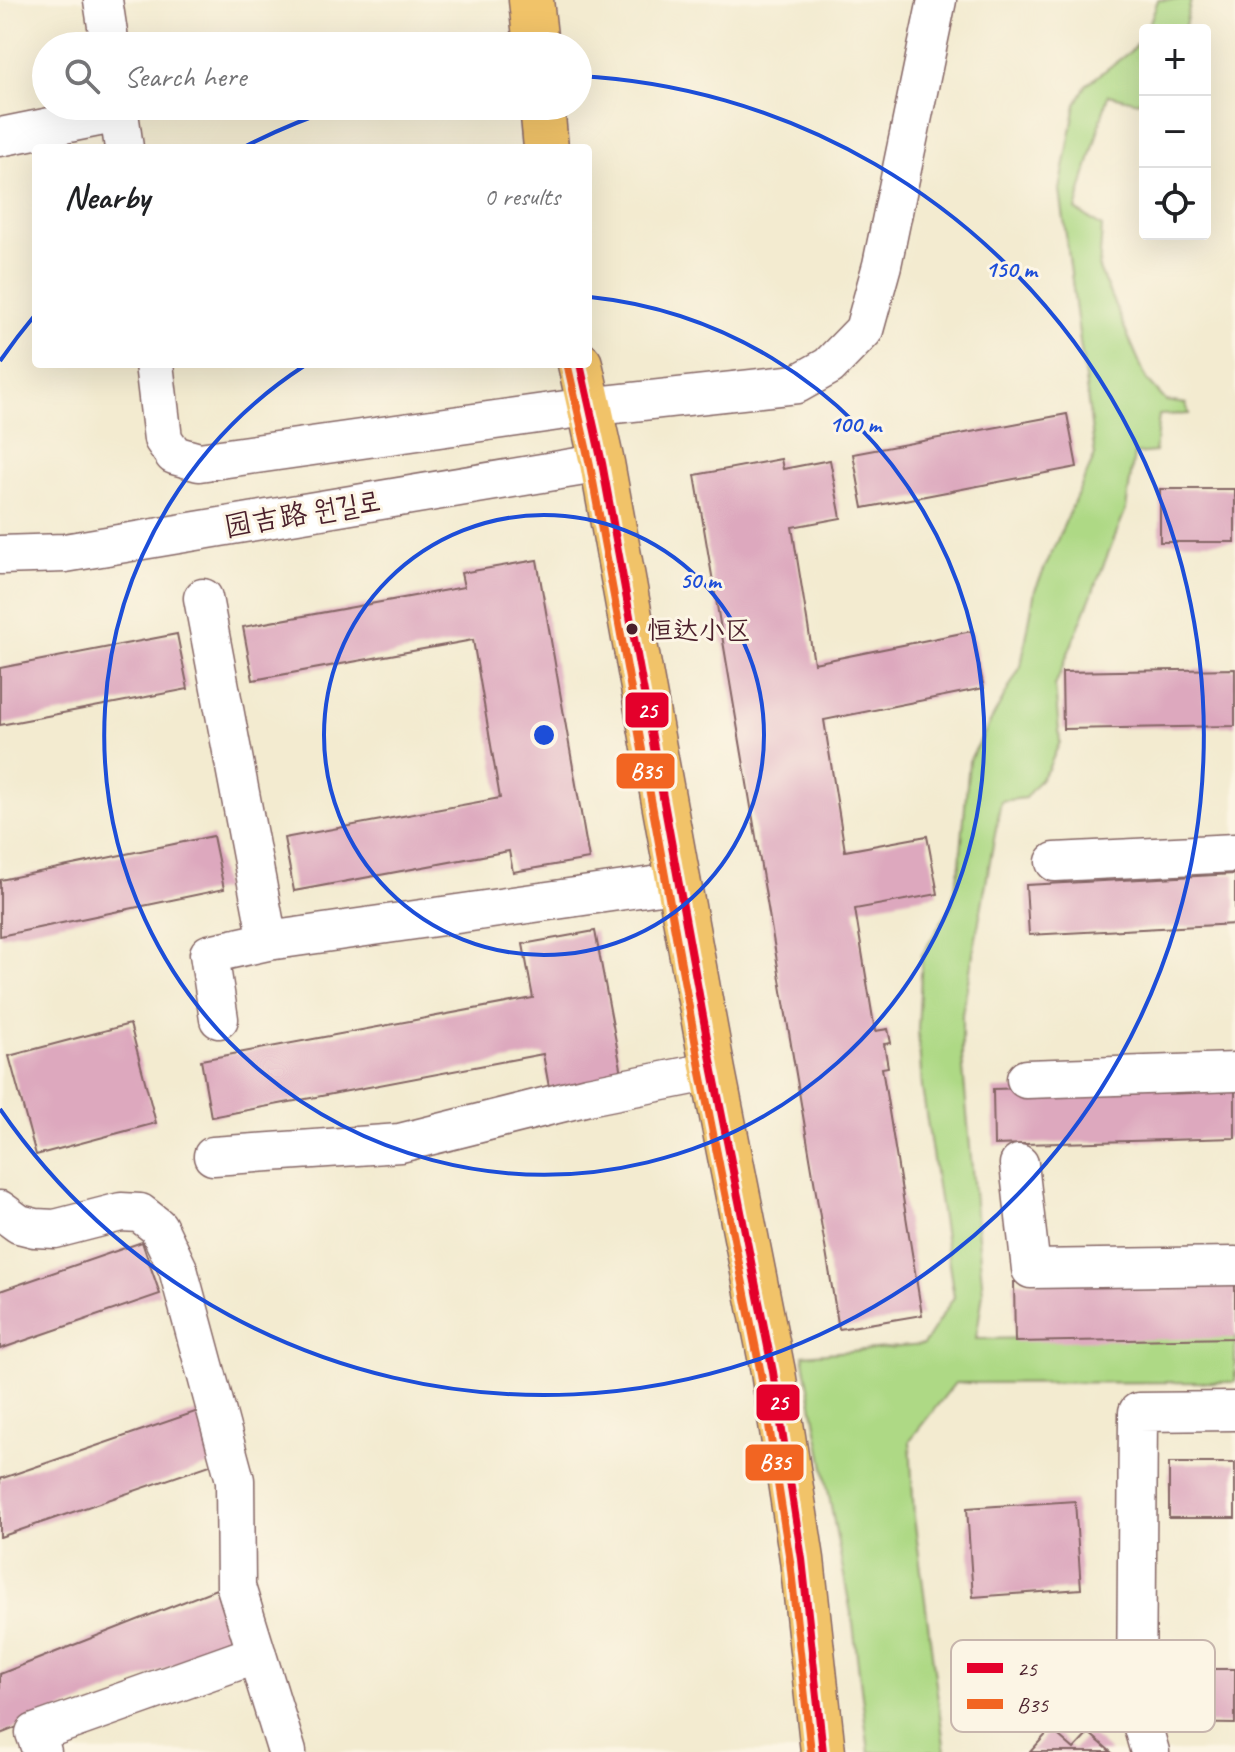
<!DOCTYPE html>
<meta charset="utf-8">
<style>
:root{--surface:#fff;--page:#f2f2f2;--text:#202124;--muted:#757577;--line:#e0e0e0}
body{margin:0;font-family:Caveat,"LXGW WenKai TC","Poor Story",sans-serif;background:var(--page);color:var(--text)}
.controls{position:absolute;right:24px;top:24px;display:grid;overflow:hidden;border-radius:8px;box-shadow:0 8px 32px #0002}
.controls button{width:72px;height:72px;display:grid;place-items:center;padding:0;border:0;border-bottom:2px solid var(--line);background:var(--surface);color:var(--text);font:40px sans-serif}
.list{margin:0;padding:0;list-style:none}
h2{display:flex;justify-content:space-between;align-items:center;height:104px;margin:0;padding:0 32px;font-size:34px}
h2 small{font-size:26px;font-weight:400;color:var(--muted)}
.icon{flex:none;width:44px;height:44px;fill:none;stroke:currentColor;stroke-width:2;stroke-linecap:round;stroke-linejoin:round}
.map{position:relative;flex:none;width:1235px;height:1752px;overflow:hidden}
.search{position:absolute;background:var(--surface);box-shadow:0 8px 32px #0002;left:32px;top:32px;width:560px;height:88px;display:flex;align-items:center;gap:20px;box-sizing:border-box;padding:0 28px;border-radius:44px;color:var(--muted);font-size:30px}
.panel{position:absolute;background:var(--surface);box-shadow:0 8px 32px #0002;left:32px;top:144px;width:560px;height:224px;border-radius:8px}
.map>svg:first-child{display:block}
.green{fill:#aed985;stroke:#7c7c58;stroke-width:2}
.building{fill:#dda8be}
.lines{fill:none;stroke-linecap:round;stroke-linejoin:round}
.minor-casing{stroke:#856665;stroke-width:41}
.major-casing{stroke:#856665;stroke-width:47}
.minor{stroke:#fff;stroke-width:38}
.major{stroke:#f1c369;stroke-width:44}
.bus-1-casing{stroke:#fcf5e5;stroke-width:14}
.bus-2-casing{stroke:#fcf5e5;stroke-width:14}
.bus-1{stroke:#e4002b;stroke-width:8}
.bus-2{stroke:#f26522;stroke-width:8}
.ring{fill:none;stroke:#1d4ed8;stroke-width:4}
.bus-dot{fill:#4a1f2b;stroke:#fcf5e5;stroke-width:3}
.labels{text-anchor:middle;stroke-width:6;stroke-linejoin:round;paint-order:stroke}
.bus-label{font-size:26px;fill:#4a1f2b;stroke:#fcf5e5;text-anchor:start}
.street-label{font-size:28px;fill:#4a1f2b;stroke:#fcf5e5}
.key{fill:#fcf5e5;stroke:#c7b5ad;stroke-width:2}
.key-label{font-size:22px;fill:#4a1f2b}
.centre{fill:#1d4ed8;stroke:#fcf5e5;stroke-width:4}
.ring-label{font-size:24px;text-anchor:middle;font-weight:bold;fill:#1d4ed8;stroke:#fcf5e5;stroke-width:6;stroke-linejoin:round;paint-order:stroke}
.line-badge{stroke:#fcf5e5;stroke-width:3}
.badge-label{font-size:22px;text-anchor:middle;font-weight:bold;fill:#fff}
</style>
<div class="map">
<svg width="1235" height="1752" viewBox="0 0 1235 1752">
<rect width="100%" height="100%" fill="#fcf5e5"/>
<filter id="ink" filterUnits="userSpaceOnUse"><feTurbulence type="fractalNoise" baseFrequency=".0125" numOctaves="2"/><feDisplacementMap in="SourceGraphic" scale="16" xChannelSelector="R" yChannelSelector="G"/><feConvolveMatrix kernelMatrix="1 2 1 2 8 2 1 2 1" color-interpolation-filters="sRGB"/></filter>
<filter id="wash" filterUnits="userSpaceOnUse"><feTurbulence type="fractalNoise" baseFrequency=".006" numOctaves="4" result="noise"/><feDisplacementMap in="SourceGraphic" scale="32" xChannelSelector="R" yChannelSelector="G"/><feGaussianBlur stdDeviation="1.8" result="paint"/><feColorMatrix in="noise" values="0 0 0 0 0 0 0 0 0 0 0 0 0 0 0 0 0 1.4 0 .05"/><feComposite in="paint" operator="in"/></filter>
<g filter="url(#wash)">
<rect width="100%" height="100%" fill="#f3ebd0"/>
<path class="green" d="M1158,0H1191L1184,30H1147Z
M1145,33V94L1138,102L1108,95L1076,210L1102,227L1099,269L1147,380L1166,401L1186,404L1189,414L1159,415L1155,452L1134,454L1126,509L1055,686L1060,742L1048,769L1025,798L1001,801L962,1014V1057L983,1293L976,1339L1235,1335V1382L955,1383L910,1440L914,1517L945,1752H869L853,1624L803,1355L923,1345L954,1297L922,1088L918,1029L922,955L951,906L960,864L969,761L1021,666L1035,590L1095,455L1060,190L1076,104L1086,85L1132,50Z"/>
<g id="blocks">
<path class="building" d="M1067,414L1077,467L863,508L853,454Z
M781,459L783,469L830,460L841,518L792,527L814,663L972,631L984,688L824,720L845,851L927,836L938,894L855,909L875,1031L888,1029L891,1043L884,1044L888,1067L882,1068L922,1315L839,1329L695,475Z
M1160,489H1235V542H1160Z
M537,560L589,859L513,872L509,851L294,891L284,838L500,798L473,640L253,680L243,627L464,587L461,573Z
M177,634L188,689L0,725V668Z
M1235,669V726L1063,729L1062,672Z
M213,836L224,889L0,936V880Z
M1235,874V924L1029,935L1026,885Z
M595,931L624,1084L551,1098L543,1054L211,1117L201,1060L533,998L523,944Z
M130,1024L156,1123L36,1155L9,1056Z
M1235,1082V1138L994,1145L993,1089Z
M142,1242L160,1294L0,1349V1291Z
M1235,1278V1338L1015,1342L1014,1282Z
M198,1411L216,1463L0,1537V1479Z
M1169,1463H1235V1518H1169Z
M1075,1501L1081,1589L973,1597L967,1508Z
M216,1589L236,1641L0,1734V1674Z
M1166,1669H1235V1724L1166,1723Z
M1051,1729L1074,1749L1089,1733L1111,1752H1030Z"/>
</g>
</g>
<g filter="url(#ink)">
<use href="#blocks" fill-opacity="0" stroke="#856665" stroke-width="2"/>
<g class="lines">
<g class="minor-casing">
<path id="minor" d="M103,0L110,46
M118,106L124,148
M0,137L119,113
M154,364L163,439L174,455L199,462L587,407L797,384L829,366L864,330L882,265L937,0
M0,555L65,553L602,463
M203,598L268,941
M1055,862L1235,853
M219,1019L209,954L268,941L681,882
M1026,1079L1235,1072
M213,1156L400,1143L588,1096L713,1071
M1019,1164L1031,1269L1235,1266
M0,1210L19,1224L35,1228L55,1229L121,1212L140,1213L158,1227L178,1269L235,1480L236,1587L287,1752
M42,1752L35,1733L257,1654
M1150,1752L1136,1703L1138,1412L1235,1411"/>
</g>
<g class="major-casing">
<path id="major" d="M531,0L536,46
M542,106L546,148
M580,364L602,463L713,1071L773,1372L802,1559L823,1752"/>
</g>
<use href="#minor" class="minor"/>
<use href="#major" class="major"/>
<g class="bus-1-casing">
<path id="bus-1" d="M580,364L602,463L713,1071L773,1372L802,1559L823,1752"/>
</g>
<g class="bus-2-casing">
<path id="bus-2" d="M568,367L590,465L701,1073L761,1374L790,1561L811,1752"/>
</g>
<use href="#bus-1" class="bus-1"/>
<use href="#bus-2" class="bus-2"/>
</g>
</g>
<g class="ring">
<circle cx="544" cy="735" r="220"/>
<path d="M590 297A440 440 0 1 1 304 366"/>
<path d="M0 361A660 660 0 0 1 35 315M244 147A660 660 0 0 1 340 107M579 76A660 660 0 1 1 0 1109"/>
</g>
<circle class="bus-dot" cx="632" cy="629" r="7"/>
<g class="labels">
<g class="bus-label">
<text x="647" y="639">恒达小区</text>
</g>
<g class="street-label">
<text transform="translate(302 513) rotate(-10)" y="10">园吉路 원길로</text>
</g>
</g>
<rect x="951" y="1640" width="264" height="92" rx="12" class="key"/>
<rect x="967" y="1663" width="36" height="10" fill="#e4002b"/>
<rect x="967" y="1699" width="36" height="10" fill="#f26522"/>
<g class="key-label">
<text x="1017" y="1676">25</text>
<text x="1017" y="1712">B35</text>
</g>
<circle cx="544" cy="735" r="12" class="centre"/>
<g class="ring-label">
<text x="1011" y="277">150 m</text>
<text x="855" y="432">100 m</text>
<text x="700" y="588">50 m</text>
</g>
<g class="line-badge">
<rect x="624" y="691" width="46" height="38" rx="8" fill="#e4002b"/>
<rect x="615" y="752" width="61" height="38" rx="8" fill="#f26522"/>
<rect x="755" y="1383" width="46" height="39" rx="8" fill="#e4002b"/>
<rect x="744" y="1443" width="61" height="39" rx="8" fill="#f26522"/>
</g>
<g class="badge-label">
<text x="647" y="718">25</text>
<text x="646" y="779">B35</text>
<text x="778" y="1410">25</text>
<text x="775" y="1470">B35</text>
</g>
</svg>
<div class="controls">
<button>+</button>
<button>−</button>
<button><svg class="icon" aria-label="locate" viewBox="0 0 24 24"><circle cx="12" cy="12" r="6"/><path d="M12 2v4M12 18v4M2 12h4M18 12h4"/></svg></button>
</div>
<div class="search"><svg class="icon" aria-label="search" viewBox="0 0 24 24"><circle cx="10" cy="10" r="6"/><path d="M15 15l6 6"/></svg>Search here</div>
<section class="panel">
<h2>Nearby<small>0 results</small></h2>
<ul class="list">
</ul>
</section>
</div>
